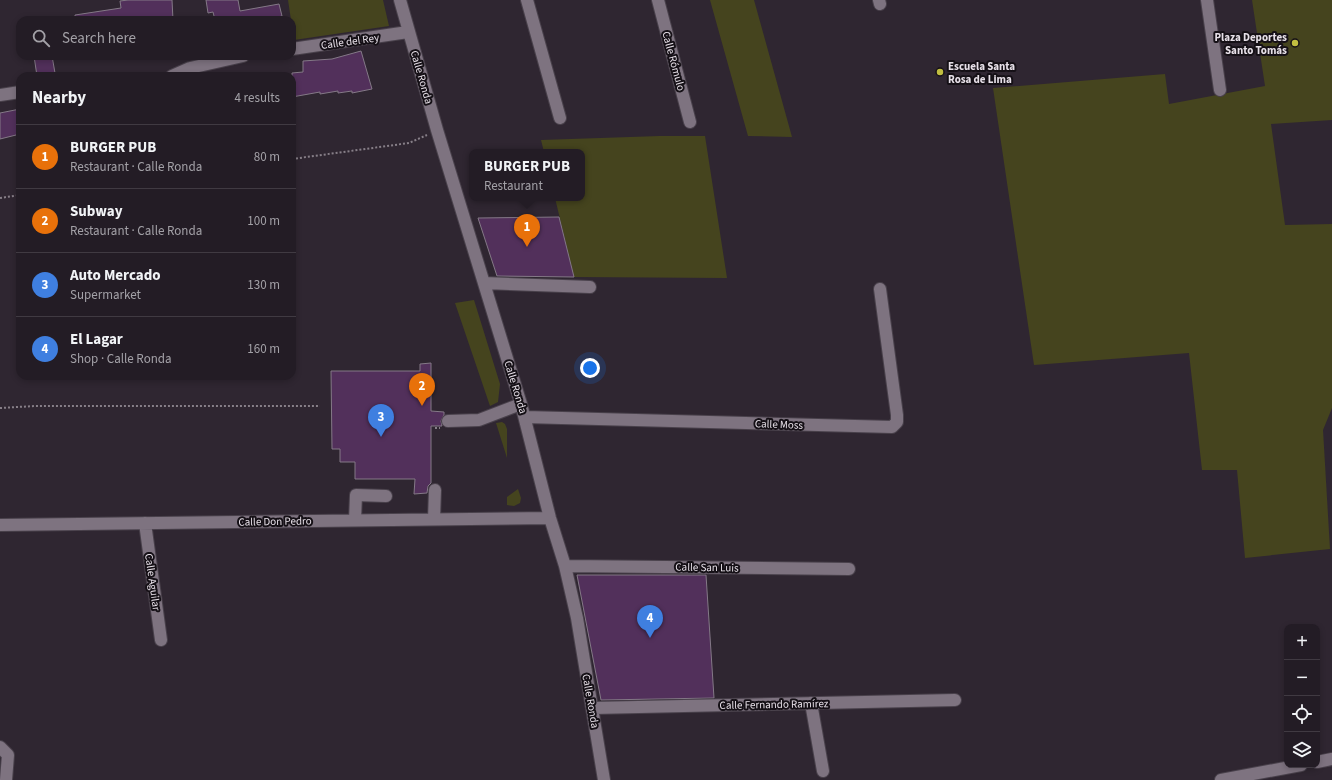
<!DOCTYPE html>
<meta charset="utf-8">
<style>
:root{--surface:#231c25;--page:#2b252d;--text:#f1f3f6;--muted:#a3a1a7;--line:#403a42;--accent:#2563eb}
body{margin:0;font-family:"Source Sans 3",sans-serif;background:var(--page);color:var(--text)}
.controls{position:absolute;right:12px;bottom:12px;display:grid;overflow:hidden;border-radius:8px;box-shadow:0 2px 6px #0003}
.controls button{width:36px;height:36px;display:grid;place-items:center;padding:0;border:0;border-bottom:1px solid var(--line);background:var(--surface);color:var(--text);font:20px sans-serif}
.you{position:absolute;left:590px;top:368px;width:14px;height:14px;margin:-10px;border:3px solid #fff;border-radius:50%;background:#1a73e8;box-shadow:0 0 0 6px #1a73e833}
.badge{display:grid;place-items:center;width:26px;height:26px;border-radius:50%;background:var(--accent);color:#fff;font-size:13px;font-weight:700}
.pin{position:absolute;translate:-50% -33px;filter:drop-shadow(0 1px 2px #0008)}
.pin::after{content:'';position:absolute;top:21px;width:14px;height:12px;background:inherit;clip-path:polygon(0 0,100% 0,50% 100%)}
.popup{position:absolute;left:469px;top:149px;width:116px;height:52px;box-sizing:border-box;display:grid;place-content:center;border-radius:8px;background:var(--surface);filter:drop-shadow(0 1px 3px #0005);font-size:13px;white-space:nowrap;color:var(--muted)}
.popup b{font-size:15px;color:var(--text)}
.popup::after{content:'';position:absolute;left:50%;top:100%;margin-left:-8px;border:8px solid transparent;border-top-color:var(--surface)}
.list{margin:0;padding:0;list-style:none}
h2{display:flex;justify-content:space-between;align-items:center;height:52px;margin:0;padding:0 16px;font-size:17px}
h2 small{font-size:13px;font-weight:400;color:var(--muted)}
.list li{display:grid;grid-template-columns:26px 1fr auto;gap:12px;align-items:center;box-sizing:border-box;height:64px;padding:0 16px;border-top:1px solid var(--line)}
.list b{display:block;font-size:15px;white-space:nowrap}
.list p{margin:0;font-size:13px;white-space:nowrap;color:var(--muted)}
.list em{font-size:13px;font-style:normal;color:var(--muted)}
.icon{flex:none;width:22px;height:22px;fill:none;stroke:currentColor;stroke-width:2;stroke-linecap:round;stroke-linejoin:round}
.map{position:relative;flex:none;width:1332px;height:780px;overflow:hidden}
.search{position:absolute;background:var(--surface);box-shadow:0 2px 6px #0003;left:16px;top:16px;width:280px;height:44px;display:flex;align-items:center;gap:10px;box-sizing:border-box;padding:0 14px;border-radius:12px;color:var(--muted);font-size:15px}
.panel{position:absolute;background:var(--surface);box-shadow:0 2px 6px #0003;left:16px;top:72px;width:280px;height:308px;border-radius:12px}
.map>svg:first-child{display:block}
.green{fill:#45441e}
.building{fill:#52305b;stroke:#847987}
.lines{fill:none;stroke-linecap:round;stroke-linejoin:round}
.minor-casing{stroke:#49414b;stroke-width:14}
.path{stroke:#877f88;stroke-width:2;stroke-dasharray:2 2;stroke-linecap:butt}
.minor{stroke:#7e7380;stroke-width:12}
.poi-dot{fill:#c1be40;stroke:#151016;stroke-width:1.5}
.labels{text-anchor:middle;stroke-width:4;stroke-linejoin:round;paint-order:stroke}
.poi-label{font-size:11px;font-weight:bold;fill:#e7e0e8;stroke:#151016;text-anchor:end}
.street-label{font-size:11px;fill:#e7e0e8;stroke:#151016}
</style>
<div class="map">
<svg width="1332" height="780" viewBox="0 0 1332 780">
<rect width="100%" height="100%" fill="#2f2631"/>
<path class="green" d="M288,0H383L389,26L294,40Z
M710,0H754L792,137L748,136Z
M1252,0H1332V120L1271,124L1285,225L1332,224V408L1323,430L1330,549L1245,558L1237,470H1202L1189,353L1034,365L993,88L1165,74L1169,104L1265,86Z
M660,136H705L727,278L574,277L555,198H582V152H544L541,140Z
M474,300L500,384L498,402L490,406L455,303Z
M502,422L505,424L507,429V458L496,423Z
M518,489L521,498L520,503L514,506L507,505V497Z"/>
<path class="building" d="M128,0H172L173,20H133V17L111,20H75V15L121,8L120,1Z
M206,0H238L240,11L279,4L282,16L265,20H215L213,12L208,13Z
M361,51L372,89L352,93V91L338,93V91L320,94V92L292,97V73L303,72V61L332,59Z
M34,56H52L55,73L37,76Z
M20,109V134L0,139V113Z
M559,217L574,277L497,276L478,218Z
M431,363V411L444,412V415L441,421L442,426H431V483L428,486L427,493L414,494L415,479H355V462H340V449H332L331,371H420V364Z
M577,575H706L714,698L601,700Z"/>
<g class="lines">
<g class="minor-casing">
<path id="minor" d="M400,0L437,130L521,404L550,518L565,566L577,618L604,780
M527,0L560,118
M658,0L690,122
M879,0L880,4
M1207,0L1220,90
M292,49L408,32
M172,76L190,68L243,56
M0,95L20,92
M484,283L590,287
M525,417L892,427L897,422V415L880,289
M448,421L479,420L521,404
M434,519L435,490
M355,520L356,495L386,496
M145,523L161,640
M0,525L550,518
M565,566L849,569
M811,703L823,771
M593,708L955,700
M0,747L8,755L6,780
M1317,762L1332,759
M1221,780L1301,765"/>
</g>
<path class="path" d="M292,159L409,143L427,135
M0,198L20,195
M0,408L35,406H320
M435,428H440"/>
<use href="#minor" class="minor"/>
</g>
<g class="poi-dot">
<circle cx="1295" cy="43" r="4"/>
<circle cx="940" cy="72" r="4"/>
</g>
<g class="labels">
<g class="poi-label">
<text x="1287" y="41">Plaza Deportes<tspan x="1287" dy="13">Santo Tomás</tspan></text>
<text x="948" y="70" text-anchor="start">Escuela Santa<tspan x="948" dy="13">Rosa de Lima</tspan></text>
</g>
<g class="street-label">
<text transform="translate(350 41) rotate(-8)" y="4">Calle del Rey</text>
<text transform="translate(674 61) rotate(75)" y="4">Calle Rómulo</text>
<text transform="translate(422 77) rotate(74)" y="4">Calle Ronda</text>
<text transform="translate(516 387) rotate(73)" y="4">Calle Ronda</text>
<text transform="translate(779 424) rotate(2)" y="4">Calle Moss</text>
<text transform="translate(275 521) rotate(-1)" y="4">Calle Don Pedro</text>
<text transform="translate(707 567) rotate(1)" y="4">Calle San Luis</text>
<text transform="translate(153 582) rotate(82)" y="4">Calle Aguilar</text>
<text transform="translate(591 701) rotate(80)" y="4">Calle Ronda</text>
<text transform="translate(774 704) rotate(-1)" y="4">Calle Fernando Ramírez</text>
</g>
</g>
</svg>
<div class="controls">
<button>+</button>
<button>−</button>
<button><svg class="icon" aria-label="locate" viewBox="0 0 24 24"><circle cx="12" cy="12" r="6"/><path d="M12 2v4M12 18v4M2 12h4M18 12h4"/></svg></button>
<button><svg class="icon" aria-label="layers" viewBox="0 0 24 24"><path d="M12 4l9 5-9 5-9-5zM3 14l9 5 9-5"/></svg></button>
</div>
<div class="you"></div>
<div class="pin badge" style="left:527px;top:247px;background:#e8710a">1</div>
<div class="popup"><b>BURGER PUB</b>Restaurant</div>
<div class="pin badge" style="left:422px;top:406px;background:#e8710a">2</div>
<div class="pin badge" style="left:381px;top:437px;background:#3f7fe0">3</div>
<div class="pin badge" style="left:650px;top:638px;background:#3f7fe0">4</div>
<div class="search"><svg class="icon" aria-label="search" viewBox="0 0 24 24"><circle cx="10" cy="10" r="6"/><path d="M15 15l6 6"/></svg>Search here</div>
<section class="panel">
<h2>Nearby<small>4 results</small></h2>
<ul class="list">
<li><span class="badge" style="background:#e8710a">1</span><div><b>BURGER PUB</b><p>Restaurant · Calle Ronda</p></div><em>80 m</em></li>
<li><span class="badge" style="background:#e8710a">2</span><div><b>Subway</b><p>Restaurant · Calle Ronda</p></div><em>100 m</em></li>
<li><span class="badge" style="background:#3f7fe0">3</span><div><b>Auto Mercado</b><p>Supermarket</p></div><em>130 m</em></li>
<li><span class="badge" style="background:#3f7fe0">4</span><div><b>El Lagar</b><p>Shop · Calle Ronda</p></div><em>160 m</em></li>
</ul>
</section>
</div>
